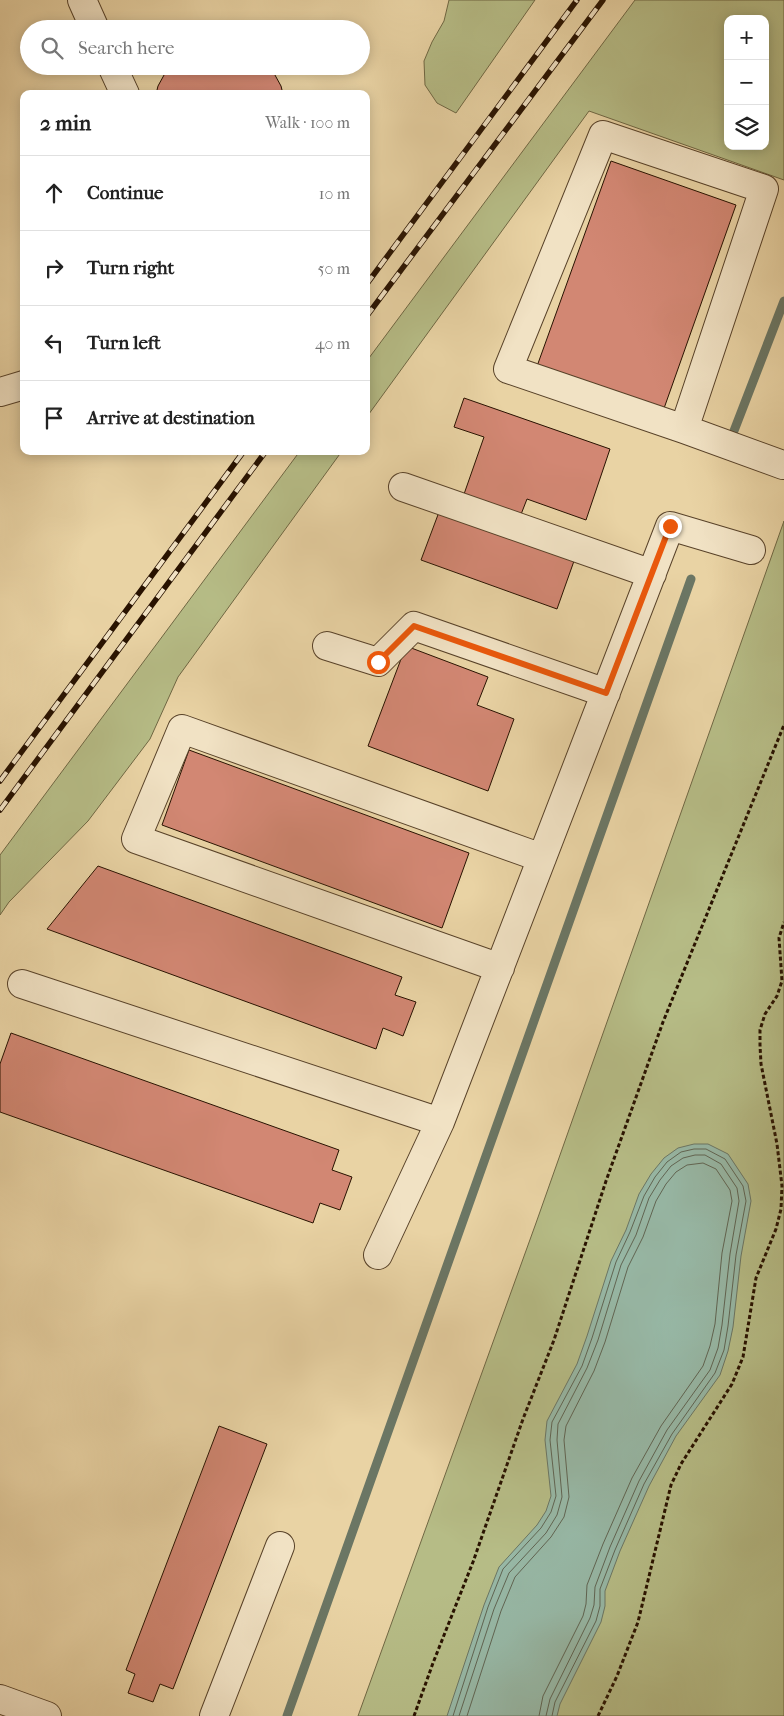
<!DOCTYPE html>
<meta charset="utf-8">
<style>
:root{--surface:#fff;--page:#f6f6f6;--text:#222;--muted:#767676;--line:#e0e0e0}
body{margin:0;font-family:"IM FELL French Canon",serif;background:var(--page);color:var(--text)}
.controls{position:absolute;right:15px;top:15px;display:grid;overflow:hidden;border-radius:10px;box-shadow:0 2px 12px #0003}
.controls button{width:45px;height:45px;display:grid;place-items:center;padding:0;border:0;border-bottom:1px solid var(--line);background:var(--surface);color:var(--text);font:25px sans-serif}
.stop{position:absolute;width:15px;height:15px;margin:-11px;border:4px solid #ea580c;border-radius:50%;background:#fff}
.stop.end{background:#ea580c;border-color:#fff;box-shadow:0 1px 5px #0008}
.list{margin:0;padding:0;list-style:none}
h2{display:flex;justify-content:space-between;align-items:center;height:65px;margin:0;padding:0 20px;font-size:21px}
h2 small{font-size:16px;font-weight:400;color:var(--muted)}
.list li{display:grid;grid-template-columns:32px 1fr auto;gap:15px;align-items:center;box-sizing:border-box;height:75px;padding:0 20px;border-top:1px solid var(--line)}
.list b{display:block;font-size:19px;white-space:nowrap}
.list em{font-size:16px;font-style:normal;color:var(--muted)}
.icon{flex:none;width:28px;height:28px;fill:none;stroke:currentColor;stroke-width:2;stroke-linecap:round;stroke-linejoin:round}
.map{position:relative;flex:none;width:784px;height:1716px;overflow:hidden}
.search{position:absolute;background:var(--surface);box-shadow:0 2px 12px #0003;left:20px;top:20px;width:350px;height:55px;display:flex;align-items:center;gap:12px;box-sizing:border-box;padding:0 18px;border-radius:28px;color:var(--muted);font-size:19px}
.panel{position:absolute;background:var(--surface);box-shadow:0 2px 12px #0003;left:20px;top:90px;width:350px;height:365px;border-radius:10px}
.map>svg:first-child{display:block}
.green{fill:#b6bc86;stroke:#6f6743;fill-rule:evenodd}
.water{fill:#97b8a6;stroke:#6b7664}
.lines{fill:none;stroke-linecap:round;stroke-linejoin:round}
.shore{stroke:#606553;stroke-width:1}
.stream{stroke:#6b7664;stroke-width:9}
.building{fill:#d28773;stroke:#281200}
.minor-casing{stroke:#584229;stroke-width:30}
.path{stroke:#281200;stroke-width:3;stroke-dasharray:4 2.5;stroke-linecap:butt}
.minor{stroke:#f1e2c4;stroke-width:28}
.rail-casing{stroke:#281200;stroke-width:5.5}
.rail{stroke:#f1e2c4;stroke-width:4;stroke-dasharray:11;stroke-linecap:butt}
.route{stroke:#ea580c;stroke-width:6}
</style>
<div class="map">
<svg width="784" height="1716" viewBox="0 0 784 1716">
<rect width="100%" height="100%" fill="#e9d3a4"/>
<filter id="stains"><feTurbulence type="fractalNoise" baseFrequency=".004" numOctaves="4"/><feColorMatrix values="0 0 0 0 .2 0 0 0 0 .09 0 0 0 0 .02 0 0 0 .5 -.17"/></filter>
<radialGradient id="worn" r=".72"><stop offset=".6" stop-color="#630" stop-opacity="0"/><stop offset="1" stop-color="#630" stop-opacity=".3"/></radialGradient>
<path class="green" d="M449,0H535L456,113L437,103L425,85L424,61L432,42L444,21Z
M635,0H784V180L589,111L366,418V362ZM728,19H765V146H728Z
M300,451H342L178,677L150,739L88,821L9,902L0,915V855Z
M784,521V1716H358L536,1223Z"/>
<path class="water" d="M694,1144H708L728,1154L748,1184L751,1201L741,1256L733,1327L728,1351L720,1375L676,1436L649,1486L620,1551L605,1591V1606L601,1622L560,1704L557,1716H447L484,1605L499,1567L537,1525L546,1511L551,1496L545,1440L547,1421L577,1364L587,1336L611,1261L626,1230L639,1194L651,1174L664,1158L678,1148Z"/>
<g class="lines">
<path class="shore" d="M453,1716L488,1607L503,1569L541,1528L551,1512L556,1496L550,1440L552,1422L582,1366L592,1338L616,1262L630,1232L644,1196L655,1177L667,1162L681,1152L694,1149H706L725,1159L743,1186L746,1201L736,1255L728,1326L724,1350L715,1373L672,1434L644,1484L615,1550L600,1589V1606L596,1621L555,1702L552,1716
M459,1716L494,1609L509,1573L546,1533L557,1515L562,1497L557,1440L558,1424L587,1368L598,1340L621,1265L636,1235L649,1198L660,1180L671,1166L683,1158L695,1155H705L721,1164L737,1188L739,1201L730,1254L722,1325L718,1348L710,1370L667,1430L639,1481L610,1547L595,1587L594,1605L590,1618L550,1699L546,1716
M467,1716L501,1611L515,1577L551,1537L564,1517L569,1497L564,1440L566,1426L594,1371L605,1342L628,1267L643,1237L656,1201L666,1184L676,1172L687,1165L703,1163L716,1169L730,1190L732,1201L722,1253L715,1324L710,1346L703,1366L661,1426L632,1478L603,1544L587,1585L586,1604L583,1616L543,1696L539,1716"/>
<path class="stream" d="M732,436L784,301
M287,1716L691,579"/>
</g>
<path class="building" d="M169,66H270L281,86L283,94H156L158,86Z
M611,161L736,205L662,414L536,369Z
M464,398L610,449L586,520L527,499L520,517L463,497L484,437L454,427Z
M439,512L574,561L557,609L421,560Z
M406,646L488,677L477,705L514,719L488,791L368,746Z
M189,750L469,853L442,928L162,825Z
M98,866L402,977L395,995L416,1002L403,1036L383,1028L376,1049L47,929Z
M11,1033L339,1150L332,1170L352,1177L340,1210L320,1203L313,1223L0,1112V1064Z
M219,1426L267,1444L173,1689L160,1684L153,1702L128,1693L135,1674L126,1670Z"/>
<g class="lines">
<g class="minor-casing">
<path id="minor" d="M82,0L95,29
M112,66L125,94
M0,392L24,385
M684,429L764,189L603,135L508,369L684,429L783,465
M403,487L652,574
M327,646L378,662L414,626L606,693
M500,968L136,839L182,729L542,858
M22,984L440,1122L378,1255
M440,1122L670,526L751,550
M0,1699L47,1716
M214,1716L280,1546"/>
</g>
<path class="path" d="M414,1716L433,1663L473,1562L523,1419L554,1340L606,1181L663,1022L784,725
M598,1716L617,1676L638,1622L671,1485L681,1464L732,1384L743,1357L756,1278L776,1229L781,1209L782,1186L777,1144L761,1064L760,1045V1030L765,1014L777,996L782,981L779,938L784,922"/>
<use href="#minor" class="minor"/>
<g class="rail-casing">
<path id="rail" d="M366,285L577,0
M366,317L603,0
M0,781L244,451
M0,810L266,451"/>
</g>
<use href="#rail" class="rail"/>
</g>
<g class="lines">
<path class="route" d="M378,662L414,626L606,693L670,526"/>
</g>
<rect width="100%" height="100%" filter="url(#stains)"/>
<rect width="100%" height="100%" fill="url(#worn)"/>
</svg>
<div class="controls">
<button>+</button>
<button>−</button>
<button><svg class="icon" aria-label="layers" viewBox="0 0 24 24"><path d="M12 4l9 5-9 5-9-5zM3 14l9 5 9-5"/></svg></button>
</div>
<div class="stop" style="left:378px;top:662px"></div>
<div class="stop end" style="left:670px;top:526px"></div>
<div class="search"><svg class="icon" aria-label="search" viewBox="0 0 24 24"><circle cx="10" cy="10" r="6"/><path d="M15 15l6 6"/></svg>Search here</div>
<section class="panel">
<h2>2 min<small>Walk · 100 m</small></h2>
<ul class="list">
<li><svg class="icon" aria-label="ahead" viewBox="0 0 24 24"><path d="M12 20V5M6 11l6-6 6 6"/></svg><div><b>Continue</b></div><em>10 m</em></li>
<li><svg class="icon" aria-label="right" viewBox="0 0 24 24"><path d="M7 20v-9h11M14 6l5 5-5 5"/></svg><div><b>Turn right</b></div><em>50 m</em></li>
<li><svg class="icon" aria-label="left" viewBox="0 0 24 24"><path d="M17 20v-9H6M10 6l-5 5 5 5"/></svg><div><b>Turn left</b></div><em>40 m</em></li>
<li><svg class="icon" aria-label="arrive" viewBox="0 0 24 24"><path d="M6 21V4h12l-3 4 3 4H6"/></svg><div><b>Arrive at destination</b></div></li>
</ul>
</section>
</div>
